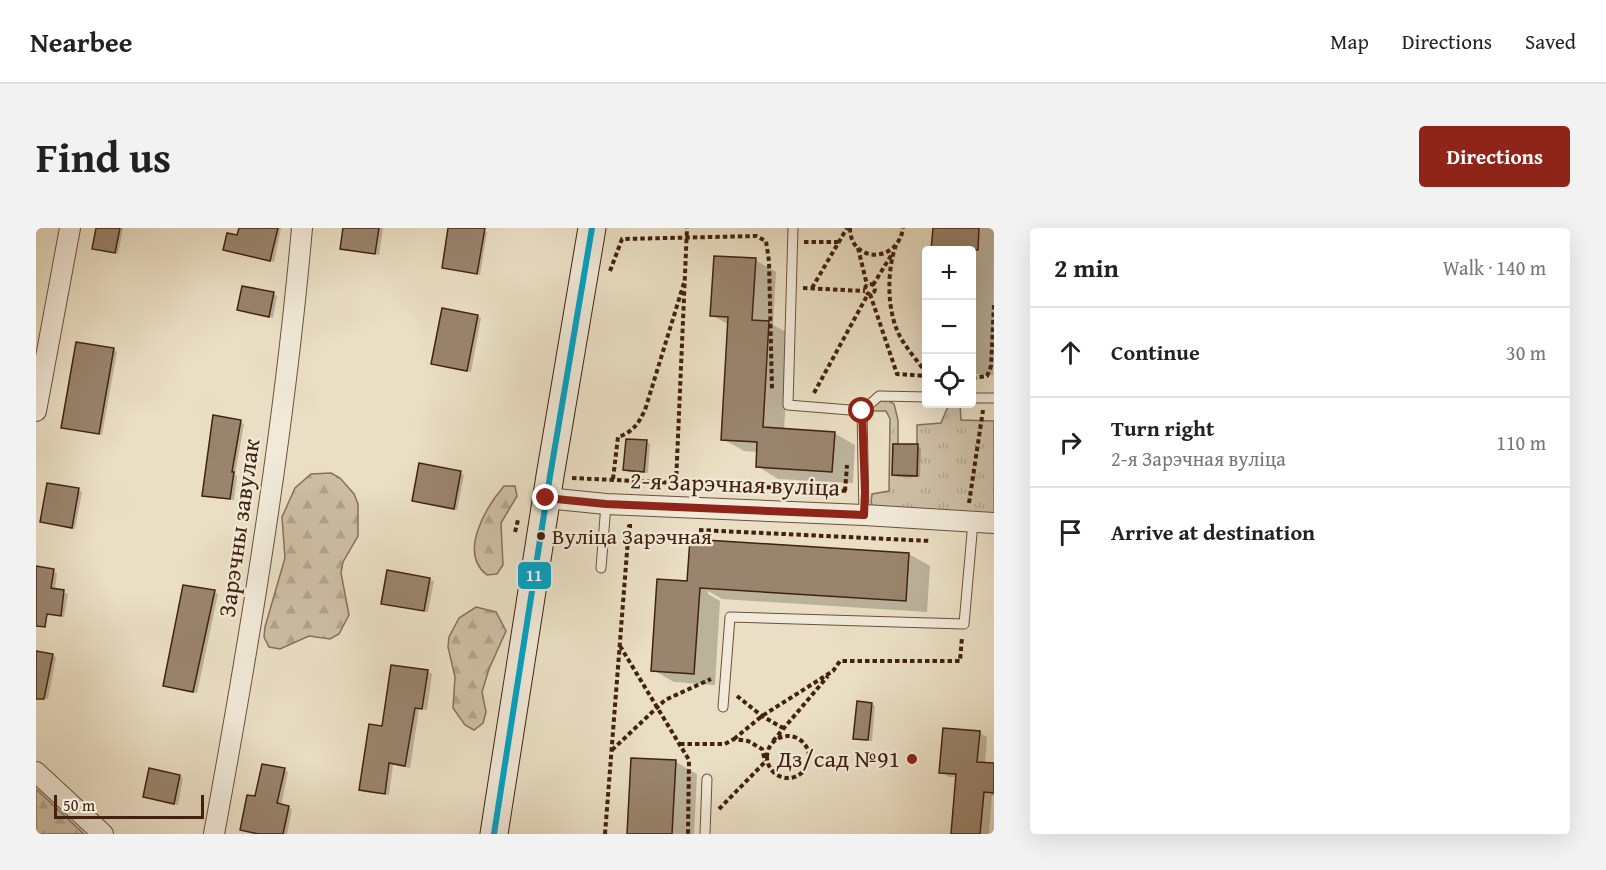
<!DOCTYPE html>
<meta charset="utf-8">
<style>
:root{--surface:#fff;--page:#f2f2f2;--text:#222;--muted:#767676;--line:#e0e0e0;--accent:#8f2418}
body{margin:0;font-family:"Gentium Book Plus",serif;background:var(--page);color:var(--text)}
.controls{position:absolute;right:18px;top:18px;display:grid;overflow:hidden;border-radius:6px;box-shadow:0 6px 24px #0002}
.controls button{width:54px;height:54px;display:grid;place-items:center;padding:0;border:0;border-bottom:2px solid var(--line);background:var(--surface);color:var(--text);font:30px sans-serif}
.scale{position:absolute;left:18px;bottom:15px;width:150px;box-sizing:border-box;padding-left:6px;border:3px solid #42210e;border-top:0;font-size:16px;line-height:21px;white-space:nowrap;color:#42210e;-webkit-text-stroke:4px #f1ead9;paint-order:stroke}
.stop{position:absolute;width:18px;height:18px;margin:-14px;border:4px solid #8f2418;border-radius:50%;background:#fff}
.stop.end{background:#8f2418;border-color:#fff;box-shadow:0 2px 6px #0008}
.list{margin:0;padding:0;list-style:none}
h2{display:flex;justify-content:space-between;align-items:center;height:78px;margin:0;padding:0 24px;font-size:26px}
h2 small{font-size:20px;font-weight:400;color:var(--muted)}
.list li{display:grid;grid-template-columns:39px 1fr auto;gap:18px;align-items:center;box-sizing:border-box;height:90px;padding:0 24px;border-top:2px solid var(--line)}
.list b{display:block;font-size:22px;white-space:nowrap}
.list p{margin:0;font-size:20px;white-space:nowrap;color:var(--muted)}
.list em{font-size:20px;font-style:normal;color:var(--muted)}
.icon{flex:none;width:33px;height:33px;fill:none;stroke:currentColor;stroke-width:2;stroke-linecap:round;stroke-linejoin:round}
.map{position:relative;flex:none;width:958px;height:606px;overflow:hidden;border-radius:6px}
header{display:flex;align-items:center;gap:36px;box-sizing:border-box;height:84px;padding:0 30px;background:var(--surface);border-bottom:2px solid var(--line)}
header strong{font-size:28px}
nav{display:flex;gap:33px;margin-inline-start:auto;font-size:21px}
.intro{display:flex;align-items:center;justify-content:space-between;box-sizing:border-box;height:144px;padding:0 36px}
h1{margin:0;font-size:42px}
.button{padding:15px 27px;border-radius:6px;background:var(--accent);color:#fff;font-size:21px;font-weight:700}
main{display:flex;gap:36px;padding:0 36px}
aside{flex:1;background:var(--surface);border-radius:6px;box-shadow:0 6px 24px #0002}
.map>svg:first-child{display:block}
.grass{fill:url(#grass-tufts);stroke:#88705a;stroke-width:1.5}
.forest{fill:url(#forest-firs);stroke:#88705a;stroke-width:1.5}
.shadow{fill:#0003}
.building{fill:#99846d;stroke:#42210e;stroke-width:1.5}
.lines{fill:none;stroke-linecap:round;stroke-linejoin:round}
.lane-casing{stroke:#6c503c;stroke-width:11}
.street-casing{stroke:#6c503c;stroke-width:22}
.secondary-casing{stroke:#42210e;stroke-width:29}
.path{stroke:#42210e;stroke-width:4;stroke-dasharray:4.5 3;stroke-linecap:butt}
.lane{stroke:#f1ead9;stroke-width:9}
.street{stroke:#f1ead9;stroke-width:20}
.secondary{stroke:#f1ead9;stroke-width:27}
.bus-1-casing{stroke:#f1ead9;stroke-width:10}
.bus-1{stroke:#03a2c4;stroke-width:6}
.route{stroke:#8f2418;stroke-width:8}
.bus-dot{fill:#42210e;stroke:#f1ead9;stroke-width:2}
.poi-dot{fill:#8f2418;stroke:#f1ead9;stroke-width:2}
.labels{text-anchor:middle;stroke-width:4.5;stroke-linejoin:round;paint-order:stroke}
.bus-label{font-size:22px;fill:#42210e;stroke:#f1ead9;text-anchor:start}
.street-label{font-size:24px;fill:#42210e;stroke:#f1ead9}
.poi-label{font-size:24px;fill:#42210e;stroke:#f1ead9;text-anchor:end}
.line-badge{stroke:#f1ead9;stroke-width:2}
.badge-label{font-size:16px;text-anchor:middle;font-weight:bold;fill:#fff}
</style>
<header>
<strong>Nearbee</strong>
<nav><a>Map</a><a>Directions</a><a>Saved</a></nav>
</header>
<div class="intro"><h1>Find us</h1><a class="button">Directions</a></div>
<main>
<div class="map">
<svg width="958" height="606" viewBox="0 0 958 606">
<defs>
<pattern id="grass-tufts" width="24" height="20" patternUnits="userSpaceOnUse" patternTransform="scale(1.5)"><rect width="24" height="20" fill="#cdbfa5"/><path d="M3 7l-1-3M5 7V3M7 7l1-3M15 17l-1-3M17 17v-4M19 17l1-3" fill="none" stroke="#b1a48d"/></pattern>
<pattern id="forest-firs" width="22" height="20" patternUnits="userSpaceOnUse" patternTransform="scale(1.5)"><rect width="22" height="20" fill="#cdbfa5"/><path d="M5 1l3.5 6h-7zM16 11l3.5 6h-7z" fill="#b1a48d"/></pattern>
</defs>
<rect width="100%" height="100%" fill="#eadfc4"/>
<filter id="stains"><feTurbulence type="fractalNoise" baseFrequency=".00333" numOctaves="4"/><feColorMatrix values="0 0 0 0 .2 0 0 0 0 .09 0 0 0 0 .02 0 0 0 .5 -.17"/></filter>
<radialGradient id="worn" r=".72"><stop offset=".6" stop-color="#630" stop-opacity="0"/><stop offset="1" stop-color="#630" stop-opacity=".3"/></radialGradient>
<path class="grass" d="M852,172L858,176L862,192V216H857V247L881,248V197L905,195L913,176H924L925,192L958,193V288L837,279L835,274L836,266L853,263L854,191L850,183H835L831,180L840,174Z"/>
<path class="forest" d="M295,245L304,250L318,266L322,276V308L307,334L305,345L313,387L303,406L294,411L273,408L244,421L233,419L228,409L229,399L249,330L246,289L259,260L275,246Z
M468,258H479L481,268L465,295L467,337L461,346L451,347C422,325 450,279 468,258Z
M440,379L460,384L470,403L453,441L446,464L450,484L447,495L438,502L429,497L417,480L419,449L412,419L413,409L423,390Z
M0,561L48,606H0Z"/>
<path class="shadow" d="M61,0H87L82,26L61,22Z
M205,0H245L238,34L193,23L202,9Z
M308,0H347L343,27L305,21Z
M414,0H434L451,4L444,47L407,39Z
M898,0H958L957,147L936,146V22H897Z
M719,32L740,44L737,97L754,106L748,202L798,205L819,217L817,255L742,251L721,238L722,224L708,223L687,211L693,97L676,87Z
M238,66L241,68L237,90L203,82Z
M442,88L445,90L435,144L397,135Z
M78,122L81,124L66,207L26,199Z
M204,194L208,196L199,247L201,248L198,272L171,269L167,267Z
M610,214L614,216L612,245L592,244L588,241Z
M881,218L885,220L884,249H861L858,247Z
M424,245L428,247L421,282L377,272Z
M42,262L46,264L39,301L6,294Z
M655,312L873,326L894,338L891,384L686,371L672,363V366L684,373L679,457L638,454L617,442L652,355Z
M0,340L21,345L19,362L32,366L28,389L0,384Z
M353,344L398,353L392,384L347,375Z
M178,364L182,366L161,465L133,459Z
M0,424L20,429L12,471L0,469Z
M391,443L396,446L391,482L383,481L374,540L357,537L353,567L329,564L324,562Z
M835,476L839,478L836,513L822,512L819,510Z
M943,504L951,509L949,536L958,537V568H956L953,606H916L921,549H913L905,544Z
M640,534L661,546L658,606H593Z
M248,542L252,544L245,578L256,581L251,606H221L206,602L220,570Z
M144,548L147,550L142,577L109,569Z"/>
<path class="building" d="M60,0H84L79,25L56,21Z
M203,0H242L234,33L187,22L191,5L201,7Z
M307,0H343L339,26L304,21Z
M412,0H449L441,46L406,40Z
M897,0H943L942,22H895Z
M678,28L720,30L716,92L733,93L727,199L799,204L796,244L720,239L721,214L685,212L692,89L674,88Z
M206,58L238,64L233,89L201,82Z
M406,80L442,87L431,143L395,136Z
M40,114L78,120L63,206L25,200Z
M177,187L205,192L196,244H198L194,271L166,268Z
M590,211L611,212L608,244L587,242Z
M857,216H882L881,248L856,247Z
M383,235L425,243L418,281L376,273Z
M11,255L43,260L36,300L4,294Z
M654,311L873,325L870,373L664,360L658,446L615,443L621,351L651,353Z
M0,338L18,341L15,360L28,362L25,388L11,386L9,399L0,398Z
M351,342L394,350L388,383L345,376Z
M147,357L179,362L157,464L127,458Z
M0,423L17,426L8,471H0Z
M355,437L392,442L386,481L379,480L369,538L353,535L349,566L323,562L333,496L346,498Z
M821,473L836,475L832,512L817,511Z
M907,500L944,503L941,534L958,535V565L948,564L944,606H915L920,546L903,545Z
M595,530L640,532L636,606H591Z
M226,536L249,540L241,575L253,578L247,606H222L204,602L211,567L219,568Z
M113,540L144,547L138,576L107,569Z"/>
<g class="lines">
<g class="lane-casing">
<path id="lane" d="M757,0L752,177L826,183
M936,170H958
M828,287L826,183L843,168L891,169
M565,340L570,276
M687,479L694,389L928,396L937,294
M669,606L671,551"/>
</g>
<g class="street-casing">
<path id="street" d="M0,183L34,0
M510,270L570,276L828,287L958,295
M0,544L67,606
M178,606C215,405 248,203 266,0"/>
</g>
<g class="secondary-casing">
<path id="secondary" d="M458,606L514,248L556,0"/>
</g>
<path class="path" d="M814,0C814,35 862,36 867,0
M768,14H803
M860,17C851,42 851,78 861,102C867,117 881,132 891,146
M822,20L831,57
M574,43L586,11L720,8L730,13L733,33L736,162
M829 61a5 5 0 1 1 10 0a5 5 0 1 1-10 0Z
M837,57L856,26
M767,60L829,63
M776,60L811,0
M834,66L861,146L891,148
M936,150L951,148L955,138L958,76
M778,165L832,66
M536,250L813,263
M577,251L582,209C597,204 602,196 609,182L648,55
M640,255L651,0
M809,263L811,237
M933,275L947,182
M663,302L895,313
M479,304L482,292
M584,418L653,532L652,606
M701,468L726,488L747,500
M731 529a21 21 0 1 1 42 0a21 21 0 1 1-42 0Z
M698,511L726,488L797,443L804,433H924L926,409
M737,513L792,448
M644,516H689L698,511L712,513L726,521L729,533
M576,522L629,472L675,451
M683,581L730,533
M569,606L593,298H596"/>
<use href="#lane" class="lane"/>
<use href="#street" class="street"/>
<use href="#secondary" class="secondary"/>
<g class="bus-1-casing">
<path id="bus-1" d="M458,606L514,248L556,0"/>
</g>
<use href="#bus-1" class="bus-1"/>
</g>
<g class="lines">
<path class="route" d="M510,270L570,276L828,287L829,264L826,183"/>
</g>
<circle class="bus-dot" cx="505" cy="308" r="5"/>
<circle class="poi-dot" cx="876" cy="531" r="6"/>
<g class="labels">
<g class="bus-label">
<text x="516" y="316">Вуліца Зарэчная</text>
</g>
<g class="street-label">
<text transform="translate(699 256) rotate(2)" y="8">2-я Зарэчная вуліца</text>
<text transform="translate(203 300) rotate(-82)" y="8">Зарэчны завулак</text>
</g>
<g class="poi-label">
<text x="864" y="539">Дз/сад №91</text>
</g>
</g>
<rect class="line-badge" x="481" y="333" width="35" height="29" rx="6" fill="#03a2c4"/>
<g class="badge-label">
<text x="498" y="353">11</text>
</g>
<rect width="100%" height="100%" filter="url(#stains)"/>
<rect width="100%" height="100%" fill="url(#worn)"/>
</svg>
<div class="controls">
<button>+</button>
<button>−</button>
<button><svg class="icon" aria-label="locate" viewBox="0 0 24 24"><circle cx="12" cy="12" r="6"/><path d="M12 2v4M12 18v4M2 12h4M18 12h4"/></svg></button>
</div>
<div class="scale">50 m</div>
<div class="stop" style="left:826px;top:183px"></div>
<div class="stop end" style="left:510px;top:270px"></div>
</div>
<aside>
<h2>2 min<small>Walk · 140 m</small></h2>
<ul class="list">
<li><svg class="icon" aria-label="ahead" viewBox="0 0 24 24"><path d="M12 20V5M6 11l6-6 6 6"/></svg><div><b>Continue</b></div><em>30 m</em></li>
<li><svg class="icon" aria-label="right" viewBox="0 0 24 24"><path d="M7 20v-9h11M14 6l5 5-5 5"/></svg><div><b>Turn right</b><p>2-я Зарэчная вуліца</p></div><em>110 m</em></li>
<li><svg class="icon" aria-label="arrive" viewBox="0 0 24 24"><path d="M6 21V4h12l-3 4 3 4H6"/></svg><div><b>Arrive at destination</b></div></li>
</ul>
</aside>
</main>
